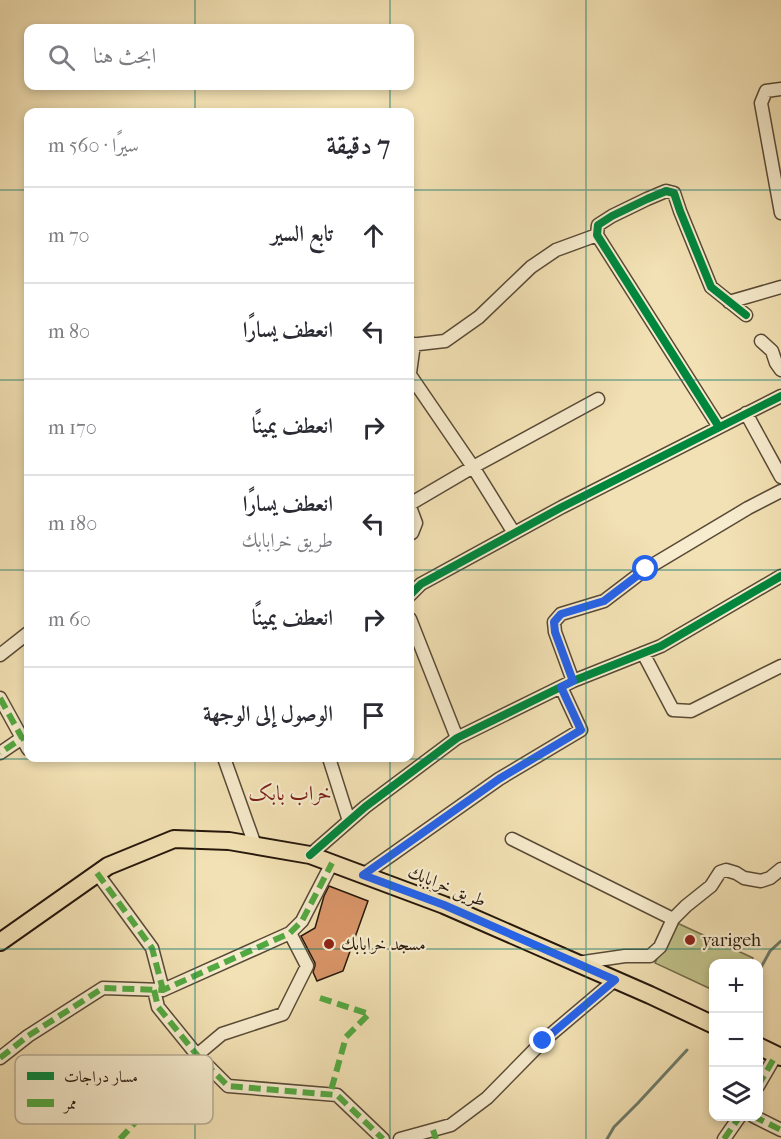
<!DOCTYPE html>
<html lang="ar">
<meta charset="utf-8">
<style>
:root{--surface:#fff;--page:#f7f7f7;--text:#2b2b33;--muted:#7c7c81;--line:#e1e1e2}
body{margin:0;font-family:"IM FELL French Canon",Amiri,serif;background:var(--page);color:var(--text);direction:rtl}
.controls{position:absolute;right:18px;bottom:18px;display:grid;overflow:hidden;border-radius:12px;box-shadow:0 3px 9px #0003}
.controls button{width:54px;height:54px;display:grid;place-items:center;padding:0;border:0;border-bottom:2px solid var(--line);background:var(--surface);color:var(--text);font:30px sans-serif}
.stop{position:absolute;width:18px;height:18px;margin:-14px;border:4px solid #2563eb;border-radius:50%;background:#fff}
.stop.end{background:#2563eb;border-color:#fff;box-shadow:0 2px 6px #0008}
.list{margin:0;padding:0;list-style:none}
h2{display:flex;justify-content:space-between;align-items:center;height:78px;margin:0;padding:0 24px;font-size:26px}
h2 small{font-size:20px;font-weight:400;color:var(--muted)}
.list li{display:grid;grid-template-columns:39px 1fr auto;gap:18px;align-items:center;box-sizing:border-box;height:96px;padding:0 24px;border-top:2px solid var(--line)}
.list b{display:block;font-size:22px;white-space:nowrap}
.list p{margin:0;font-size:20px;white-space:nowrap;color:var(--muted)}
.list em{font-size:20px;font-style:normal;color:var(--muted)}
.icon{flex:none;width:33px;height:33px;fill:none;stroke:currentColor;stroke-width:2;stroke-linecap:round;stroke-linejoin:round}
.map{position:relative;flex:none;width:781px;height:1139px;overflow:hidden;direction:ltr}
.search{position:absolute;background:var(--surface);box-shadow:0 3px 9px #0003;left:24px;top:24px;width:390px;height:66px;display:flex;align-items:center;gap:15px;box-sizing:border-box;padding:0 21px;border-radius:12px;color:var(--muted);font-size:22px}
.panel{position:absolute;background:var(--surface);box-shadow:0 3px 9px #0003;left:24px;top:108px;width:390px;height:654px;border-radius:12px;direction:rtl}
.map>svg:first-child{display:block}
.green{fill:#c0c189;stroke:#736c4a;stroke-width:1.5}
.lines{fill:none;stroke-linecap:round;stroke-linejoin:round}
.stream{stroke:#6d7b6b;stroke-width:3}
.building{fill:#d99568;stroke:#26170c;stroke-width:1.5}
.minor-casing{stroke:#594a36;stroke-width:15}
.major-casing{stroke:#26170c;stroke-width:20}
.minor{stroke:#f7ecce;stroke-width:12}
.major{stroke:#f2e1b4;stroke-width:16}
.quiet{stroke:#53a941;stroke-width:6;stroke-dasharray:12 6;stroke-linecap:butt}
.cycleway-casing{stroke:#f7ecce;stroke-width:11}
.cycleway{stroke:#00873e;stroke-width:8}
.route{stroke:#2563eb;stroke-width:8}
.grid{fill:none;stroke:#0f766e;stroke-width:1.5;stroke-opacity:0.55}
.poi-dot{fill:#8f2418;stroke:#f7ecce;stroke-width:2}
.labels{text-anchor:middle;stroke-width:4.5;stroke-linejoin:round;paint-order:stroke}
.street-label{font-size:18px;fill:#26170c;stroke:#f7ecce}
.poi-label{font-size:18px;fill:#26170c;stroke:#f7ecce;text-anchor:start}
.quarter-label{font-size:21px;fill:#7a1f14;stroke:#f7ecce}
.key{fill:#f7ecce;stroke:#b8ac94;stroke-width:1.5}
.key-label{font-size:16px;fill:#26170c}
</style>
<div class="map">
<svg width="781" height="1139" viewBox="0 0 781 1139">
<rect width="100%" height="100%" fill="#f2e1b4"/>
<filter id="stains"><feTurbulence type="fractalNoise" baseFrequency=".00333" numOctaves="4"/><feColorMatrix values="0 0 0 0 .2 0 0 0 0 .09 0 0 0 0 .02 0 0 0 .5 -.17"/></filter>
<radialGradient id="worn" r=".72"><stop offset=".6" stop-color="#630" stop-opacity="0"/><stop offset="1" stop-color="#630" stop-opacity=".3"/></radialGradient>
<path class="green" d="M675,922L753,958L751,963L714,964L713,990L655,963Z"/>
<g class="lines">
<path class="stream" d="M758,973L770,951L781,941
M607,1139L614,1127L638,1103L687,1050"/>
</g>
<path class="building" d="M329,886L368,901L343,971L317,981L313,972L315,966V963L301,936L315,928L324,896Z"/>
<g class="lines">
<g class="minor-casing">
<path id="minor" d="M781,89L766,91L761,103L781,213
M729,302L781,287
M761,341L772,351L776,363L781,370
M410,345L445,341L479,317L531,267L556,250L597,235
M410,373L414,344
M410,375L473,467L598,399
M746,413L781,477
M719,427L597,235L598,225L612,216L647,199L666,191L674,193L680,211L711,287L746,315
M410,504L473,467L514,533
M410,507L416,523L412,533L410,534
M410,595L421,584L562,507L781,396
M410,619L457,738
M643,653L673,710L691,711L781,666
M0,655L28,633
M573,681L555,632L554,622L561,614L604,601L646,569L748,508L781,491
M0,698L22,738L0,753
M22,738L28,749
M224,758L255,845
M329,758L349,821
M512,839L673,919
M310,855L365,807L457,738L573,681L661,646L781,576
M97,873L152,948L163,990
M363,875L499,779L581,730L561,687
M577,963L625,956H650L660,947L673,919L686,906L711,886L720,872L726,870L736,873L744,878L761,881L770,878L781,869
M154,990L158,1007L197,1055L228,1086L337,1095L383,1139
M197,1055L222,1034L283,1014L307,966L290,933
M0,1058L28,1036L103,988L163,990L290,933L302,921L332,863
M758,1086L776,1055
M753,1116L781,1130
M400,1139L451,1125L487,1098L543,1041L615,980
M724,1139L740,1116"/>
</g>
<g class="major-casing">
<path id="major" d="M0,942L108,866L174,839L229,841L310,855L444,905L650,995L714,1025
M758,1046L781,1057"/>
</g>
<use href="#minor" class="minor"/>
<use href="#major" class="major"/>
<path class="quiet" d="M0,698L22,738L0,753
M97,873L152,948L163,990
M363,875L499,779L581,730L561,687
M154,990L158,1007L197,1055L228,1086L337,1095L383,1139
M320,998L369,1014L346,1037L330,1094
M0,1058L28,1036L103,988L163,990L290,933L302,921L332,863
M758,1086L776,1055
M753,1116L781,1130
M433,1130L436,1139
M120,1139L197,1055
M724,1139L740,1116"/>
<g class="cycleway-casing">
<path id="cycleway" d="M719,427L597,235L598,225L612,216L647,199L666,191L674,193L680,211L711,287L746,315
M410,595L421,584L562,507L781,396
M310,855L365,807L457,738L573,681L661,646L781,576"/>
</g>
<use href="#cycleway" class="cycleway"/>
</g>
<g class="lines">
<path class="route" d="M543,1041L615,980L444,905L363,875L499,779L581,730L561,687L573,681L555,632L554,622L561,614L604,601L646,569"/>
</g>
<path class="grid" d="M195,0V28M390,0V28M586,0V1139M195,86V112M390,86V112M0,190H28M410,190H781M0,380H28M410,380H781M0,570H28M410,570H781M195,758V1139M390,758V1139M0,759H781M0,949H781"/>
<g class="poi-dot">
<circle cx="690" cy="940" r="6"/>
<circle cx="329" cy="944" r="6"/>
</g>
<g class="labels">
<g class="street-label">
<text transform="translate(447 886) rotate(22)" y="6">طريق خرابابك</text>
</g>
<g class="poi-label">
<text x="702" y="946">yarigeh</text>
<text x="341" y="950">مسجد خرابابك</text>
</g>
<g class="quarter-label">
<text x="290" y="800">خراب بابک</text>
</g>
</g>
<rect x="15" y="1055" width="198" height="69" rx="9" class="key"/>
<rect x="27" y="1072" width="27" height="8" fill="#00873e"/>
<rect x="27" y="1099" width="27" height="8" fill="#53a941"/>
<g class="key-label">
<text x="64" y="1082">مسار دراجات</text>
<text x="64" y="1109">ممر</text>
</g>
<rect width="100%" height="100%" filter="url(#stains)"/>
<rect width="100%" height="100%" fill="url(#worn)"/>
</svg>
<div class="controls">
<button>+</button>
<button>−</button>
<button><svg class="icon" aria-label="layers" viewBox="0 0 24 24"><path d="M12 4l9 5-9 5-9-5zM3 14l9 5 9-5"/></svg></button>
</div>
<div class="stop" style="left:646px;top:569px"></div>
<div class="stop end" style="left:543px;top:1041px"></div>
<div class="search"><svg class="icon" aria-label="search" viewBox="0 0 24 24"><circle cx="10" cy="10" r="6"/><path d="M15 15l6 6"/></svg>ابحث هنا</div>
<section class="panel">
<h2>7 دقيقة<small>سيرًا · 560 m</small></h2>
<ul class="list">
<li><svg class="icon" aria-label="ahead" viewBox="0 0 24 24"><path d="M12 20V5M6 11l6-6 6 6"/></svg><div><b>تابع السير</b></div><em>70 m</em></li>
<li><svg class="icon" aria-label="left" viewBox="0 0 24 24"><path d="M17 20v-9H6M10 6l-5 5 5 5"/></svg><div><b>انعطف يسارًا</b></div><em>80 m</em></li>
<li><svg class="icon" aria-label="right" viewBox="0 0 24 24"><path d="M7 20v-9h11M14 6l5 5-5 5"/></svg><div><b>انعطف يمينًا</b></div><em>170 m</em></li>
<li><svg class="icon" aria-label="left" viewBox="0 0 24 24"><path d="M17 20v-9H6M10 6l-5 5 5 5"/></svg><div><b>انعطف يسارًا</b><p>طريق خرابابك</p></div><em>180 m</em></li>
<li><svg class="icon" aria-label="right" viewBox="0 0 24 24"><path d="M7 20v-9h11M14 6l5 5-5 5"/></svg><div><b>انعطف يمينًا</b></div><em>60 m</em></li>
<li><svg class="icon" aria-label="arrive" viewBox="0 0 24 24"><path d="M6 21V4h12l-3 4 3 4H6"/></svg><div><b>الوصول إلى الوجهة</b></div></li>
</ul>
</section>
</div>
